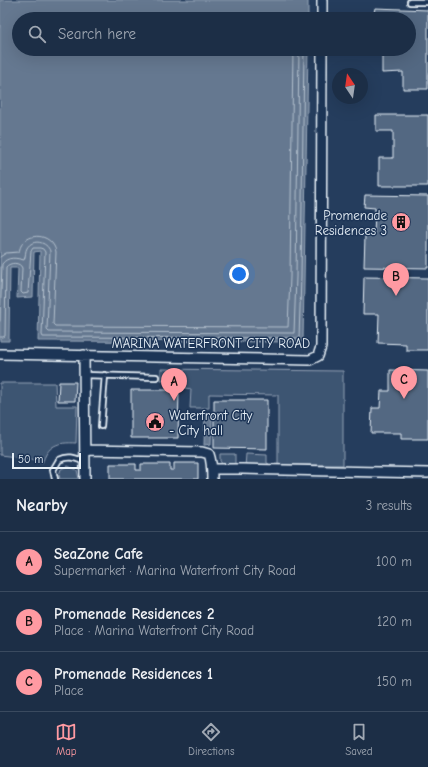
<!DOCTYPE html>
<meta charset="utf-8">
<style>
:root{--surface:#1c2e46;--page:#25364d;--text:#f1f3f6;--muted:#a0a8b3;--line:#3a4a5f;--accent:#ff9aa2}
body{margin:0;font-family:"Comic Neue",sans-serif;background:var(--page);color:var(--text)}
.compass{position:absolute;left:332px;top:68px;width:36px;height:36px;border-radius:50%;background:var(--surface);box-shadow:0 4px 16px #0002;rotate:347deg}
.scale{position:absolute;left:12px;bottom:10px;width:69px;box-sizing:border-box;padding-left:4px;border:2px solid #e8f1f8;border-top:0;font-size:11px;line-height:14px;white-space:nowrap;color:#e8f1f8;-webkit-text-stroke:3px #1d3557;paint-order:stroke}
.you{position:absolute;left:239px;top:274px;width:14px;height:14px;margin:-10px;border:3px solid #fff;border-radius:50%;background:#1a73e8;box-shadow:0 0 0 6px #1a73e833}
.badge{display:grid;place-items:center;width:26px;height:26px;border-radius:50%;background:var(--accent);color:#111;font-size:13px;font-weight:700}
.pin{position:absolute;translate:-50% -33px;filter:drop-shadow(0 1px 2px #0008)}
.pin::after{content:'';position:absolute;top:21px;width:14px;height:12px;background:inherit;clip-path:polygon(0 0,100% 0,50% 100%)}
.list{margin:0;padding:0;list-style:none}
h2{display:flex;justify-content:space-between;align-items:center;height:52px;margin:0;padding:0 16px;font-size:17px}
h2 small{font-size:13px;font-weight:400;color:var(--muted)}
.list li{display:grid;grid-template-columns:26px 1fr auto;gap:12px;align-items:center;box-sizing:border-box;height:60px;padding:0 16px;border-top:1px solid var(--line)}
.list b{display:block;font-size:15px;white-space:nowrap}
.list p{margin:0;font-size:13px;white-space:nowrap;color:var(--muted)}
.list em{font-size:13px;font-style:normal;color:var(--muted)}
.icon{flex:none;width:22px;height:22px;fill:none;stroke:currentColor;stroke-width:2;stroke-linecap:round;stroke-linejoin:round}
.map{position:relative;flex:none;width:428px;height:479px;overflow:hidden}
.search{position:absolute;background:var(--surface);box-shadow:0 4px 16px #0002;left:12px;right:12px;top:12px;height:44px;display:flex;align-items:center;gap:10px;box-sizing:border-box;padding:0 14px;border-radius:22px;color:var(--muted);font-size:15px}
.sheet{height:232px;background:var(--surface)}
nav{display:flex;justify-content:space-around;align-items:center;box-sizing:border-box;height:56px;border-top:1px solid var(--line);background:var(--surface);font-size:11px;color:var(--muted)}
nav a{display:grid;justify-items:center;gap:2px}
nav .on{color:var(--accent)}
.map>svg:first-child{display:block}
.green{fill:#3e5472;stroke:#93a2b5}
.water{fill:#657890;stroke:#99a8ba}
.lines{fill:none;stroke-linecap:round;stroke-linejoin:round}
.shore{stroke:#b4c1ce;stroke-width:1}
.building{fill:#536782;stroke:#e8f1f8}
.service-casing{stroke:#e8f1f8;stroke-width:8}
.minor-casing{stroke:#e8f1f8;stroke-width:12}
.service{stroke:#1d3557;stroke-width:4.5}
.minor{stroke:#1d3557;stroke-width:9}
.labels{text-anchor:middle;stroke-width:3;stroke-linejoin:round;paint-order:stroke}
.poi-label{font-size:13px;fill:#e8f1f8;stroke:#1d3557;text-anchor:end}
.street-label{font-size:13px;fill:#e8f1f8;stroke:#1d3557}
</style>
<div class="map">
<svg width="428" height="479" viewBox="0 0 428 479">
<rect width="100%" height="100%" fill="#253d5d"/>
<filter id="ink" filterUnits="userSpaceOnUse"><feTurbulence type="fractalNoise" baseFrequency=".025" numOctaves="2"/><feDisplacementMap in="SourceGraphic" scale="8" xChannelSelector="R" yChannelSelector="G"/><feConvolveMatrix kernelMatrix="1 2 1 2 8 2 1 2 1" color-interpolation-filters="sRGB"/></filter>
<g filter="url(#ink)">
<path class="green" d="M161,369L343,371V465H278V395L209,394V408H190L191,389L185,388V380H161Z
M0,383H55L56,406H77L76,443C57,442 48,445 42,464L32,459L0,455Z
M220,454H235V467L223,465L220,461Z
M246,454L267,455V463L269,464L268,466L245,467Z
M68,466L77,470L79,479H60L59,475L61,469Z"/>
<path class="water" d="M0,0H308V19H19V49H308L303,342L38,341L40,251L34,252L33,297L17,298L18,268H10L9,341H0Z
M205,415L212,416L211,444L204,445Z"/>
<g class="lines">
<path class="shore" d="M0,257L6,253L19,252C20,248 21,244 25,241C36,231 54,238 56,252L53,324L55,326L288,327L290,277L293,49
M0,321L2,264C8,256 16,258 24,260C26,256 25,251 27,248C33,238 47,242 50,251L47,330L49,332L294,333L296,277L299,49
M0,337H3L5,336L6,267C10,262 20,262 22,268L21,292L23,294L28,293L31,251L33,248H40L43,249L45,252L42,335L43,337L299,338L301,277L304,49"/>
</g>
<path class="building" d="M375,8L428,10V89H403V72L382,73V49H409V19H382V17H373Z
M376,115H428V186H379V158H393V131H376Z
M365,195L428,196V268L364,267L365,236H374L375,208L364,207Z
M364,277L428,278V350H406V344L378,343L379,314H363Z
M390,370L428,371V439H401V433H371L372,408H380L381,391H390Z
M59,382H76L75,401H58Z
M131,390H179L178,438H131Z
M214,400H267V449L214,448Z
M174,463H198V479H110V464H136V470H141V464H170V470H174Z"/>
<g class="lines">
<g class="service-casing">
<path id="service" d="M410,2H428
M84,375L156,377
M101,426L105,375
M55,479L53,470L59,460C69,455 75,458 85,462"/>
</g>
<g class="minor-casing">
<path id="minor" d="M322,19V0
M0,354L310,360L318,356L321,347L322,49
M84,355L85,479
M85,450L202,452L209,454C212,462 212,470 212,479
M212,469H242L428,473"/>
</g>
<use href="#service" class="service"/>
<use href="#minor" class="minor"/>
</g>
</g>
<defs>
<g id="building-disc" transform="scale(1)"><circle r="9.5" fill="#ff9aa2" stroke="#1d3557"/><path d="M-4-6H4V6H1V3H-1V6H-4ZM-2.5-4.3h1.7v1.8h-1.7ZM.8-4.3h1.7v1.8H.8ZM-2.5-1h1.7V.8h-1.7ZM.8-1h1.7V.8H.8Z" fill="#111"/></g>
<g id="civic-disc" transform="scale(1)"><circle r="9.5" fill="#ff9aa2" stroke="#1d3557"/><path d="M-.6-6.5H3V-4.5H.6V-3L4-1V1h2V6H-6V1h2V-1L-.6-3ZM-1.2 2.5V6h2.4V2.5Z" fill="#111"/></g>
</defs>
<g fill-rule="evenodd">
<use href="#building-disc" x="401" y="222"/>
<use href="#civic-disc" x="155" y="422"/>
</g>
<g class="labels">
<g class="poi-label">
<text x="387" y="220">Promenade<tspan x="387" dy="15">Residences 3</tspan></text>
<text x="169" y="420" text-anchor="start">Waterfront City<tspan x="169" dy="15">- City hall</tspan></text>
</g>
<g class="street-label">
<text x="211" y="348">MARINA WATERFRONT CITY ROAD</text>
</g>
</g>
</svg>
<svg class="compass" viewBox="-18 -18 36 36"><path d="M0-13l5 13h-10z" fill="#e53935"/><path d="M0 13l5-13h-10z" fill="#a0a8b3"/></svg>
<div class="scale">50 m</div>
<div class="you"></div>
<div class="pin badge" style="left:174px;top:401px">A</div>
<div class="pin badge" style="left:396px;top:296px">B</div>
<div class="pin badge" style="left:404px;top:399px">C</div>
<div class="search"><svg class="icon" aria-label="search" viewBox="0 0 24 24"><circle cx="10" cy="10" r="6"/><path d="M15 15l6 6"/></svg>Search here</div>
</div>
<section class="sheet">
<h2>Nearby<small>3 results</small></h2>
<ul class="list">
<li><span class="badge">A</span><div><b>SeaZone Cafe</b><p>Supermarket · Marina Waterfront City Road</p></div><em>100 m</em></li>
<li><span class="badge">B</span><div><b>Promenade Residences 2</b><p>Place · Marina Waterfront City Road</p></div><em>120 m</em></li>
<li><span class="badge">C</span><div><b>Promenade Residences 1</b><p>Place</p></div><em>150 m</em></li>
</ul>
</section>
<nav>
<a class="on"><svg class="icon" aria-label="map" viewBox="0 0 24 24"><path d="M3 6l6-2 6 2 6-2v14l-6 2-6-2-6 2zM9 4v14M15 6v14"/></svg>Map</a>
<a><svg class="icon" aria-label="directions" viewBox="0 0 24 24"><path d="M12 3l9 9-9 9-9-9zM9 14v-3h6M13 9l2 2-2 2"/></svg>Directions</a>
<a><svg class="icon" aria-label="saved" viewBox="0 0 24 24"><path d="M7 4h10v16l-5-4-5 4z"/></svg>Saved</a>
</nav>
